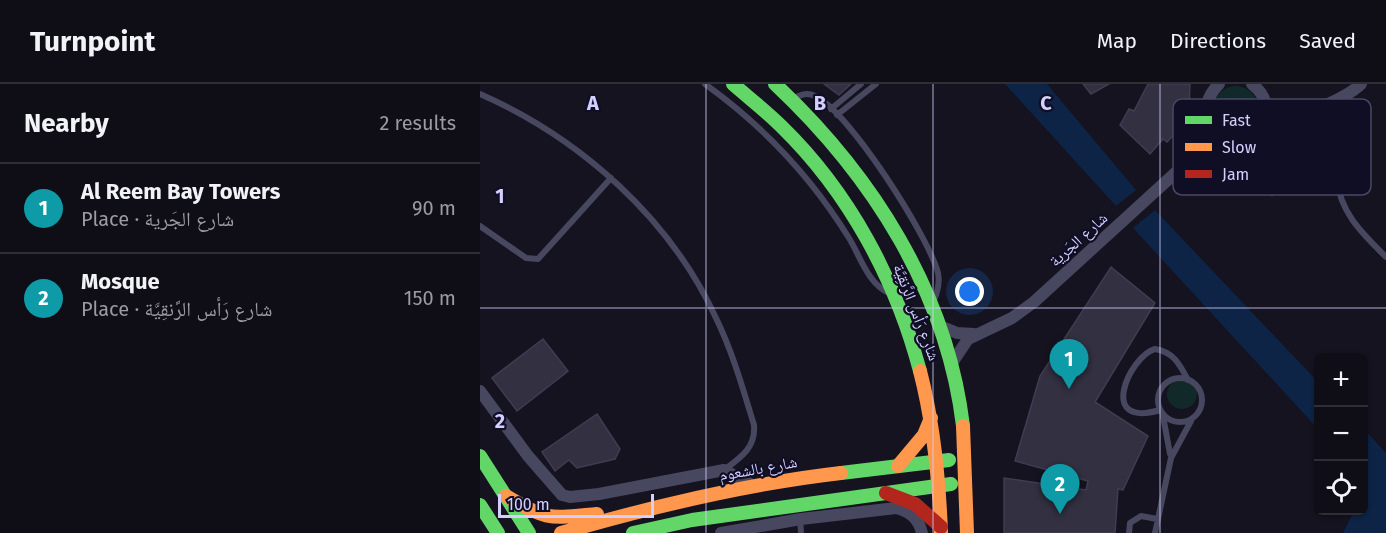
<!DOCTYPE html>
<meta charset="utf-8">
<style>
:root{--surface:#0f0e17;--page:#1d1c24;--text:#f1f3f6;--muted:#9b9ca1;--line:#2f2e36;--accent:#908eb1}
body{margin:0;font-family:"Fira Sans","Noto Naskh Arabic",sans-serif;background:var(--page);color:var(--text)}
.controls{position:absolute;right:18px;bottom:18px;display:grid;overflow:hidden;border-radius:9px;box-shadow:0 2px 4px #0004}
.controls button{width:54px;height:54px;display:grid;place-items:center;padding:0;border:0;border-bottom:2px solid var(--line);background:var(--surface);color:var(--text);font:30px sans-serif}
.scale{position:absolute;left:18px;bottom:15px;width:156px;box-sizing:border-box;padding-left:6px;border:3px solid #d3d0ff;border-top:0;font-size:16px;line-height:21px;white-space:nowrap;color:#d3d0ff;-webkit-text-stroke:4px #100e24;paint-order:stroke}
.you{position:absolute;left:490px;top:208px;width:21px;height:21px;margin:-15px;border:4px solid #fff;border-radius:50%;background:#1a73e8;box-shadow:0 0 0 9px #1a73e833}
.badge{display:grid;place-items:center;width:39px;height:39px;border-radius:50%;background:var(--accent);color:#fff;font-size:20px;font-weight:700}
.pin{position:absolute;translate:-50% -50px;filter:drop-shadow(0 2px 3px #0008)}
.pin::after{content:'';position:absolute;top:32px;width:21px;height:18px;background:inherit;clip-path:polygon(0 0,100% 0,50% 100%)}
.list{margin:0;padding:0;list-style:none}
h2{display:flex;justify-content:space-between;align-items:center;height:78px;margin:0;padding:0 24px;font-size:26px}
h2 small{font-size:20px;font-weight:400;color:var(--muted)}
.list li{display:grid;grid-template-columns:39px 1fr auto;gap:18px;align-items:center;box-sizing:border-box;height:90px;padding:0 24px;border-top:2px solid var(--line)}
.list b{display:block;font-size:22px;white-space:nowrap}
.list p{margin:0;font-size:20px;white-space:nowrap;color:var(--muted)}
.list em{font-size:20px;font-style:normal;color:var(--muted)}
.icon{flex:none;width:33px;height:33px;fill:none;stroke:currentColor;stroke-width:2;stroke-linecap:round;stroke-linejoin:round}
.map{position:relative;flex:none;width:906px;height:449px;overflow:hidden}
header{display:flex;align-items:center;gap:36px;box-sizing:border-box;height:84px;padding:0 30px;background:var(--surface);border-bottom:2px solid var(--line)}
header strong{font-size:28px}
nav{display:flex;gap:33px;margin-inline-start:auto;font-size:21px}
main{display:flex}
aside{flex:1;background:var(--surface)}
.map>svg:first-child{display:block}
.green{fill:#112a29}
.water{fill:#0d2446}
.building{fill:#323041;stroke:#3f3d52;stroke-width:1.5}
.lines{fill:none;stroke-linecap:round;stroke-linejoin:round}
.lane{stroke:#474860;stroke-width:6}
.street{stroke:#474860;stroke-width:12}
.fast{stroke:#63d668;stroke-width:14}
.slow{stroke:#ff974d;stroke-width:14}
.jam{stroke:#b3261e;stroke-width:14}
.grid{fill:none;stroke:#d3d0ff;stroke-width:1.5;stroke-opacity:0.55}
.labels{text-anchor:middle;stroke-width:4.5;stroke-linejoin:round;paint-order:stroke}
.street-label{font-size:16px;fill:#d3d0ff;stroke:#100e24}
.key{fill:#100e24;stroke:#4a4866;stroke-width:1.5}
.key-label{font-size:16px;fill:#d3d0ff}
.grid-label{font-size:20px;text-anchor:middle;font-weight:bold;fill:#d3d0ff;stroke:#100e24;stroke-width:4.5;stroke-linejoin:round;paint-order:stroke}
</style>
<header>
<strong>Turnpoint</strong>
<nav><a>Map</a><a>Directions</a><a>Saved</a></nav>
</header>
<main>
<aside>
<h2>Nearby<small>2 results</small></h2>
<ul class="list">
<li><span class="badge" style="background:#0f9aa8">1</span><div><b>Al Reem Bay Towers</b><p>Place · شارع الجَرية</p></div><em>90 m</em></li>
<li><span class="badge" style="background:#0f9aa8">2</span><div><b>Mosque</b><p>Place · شارع رَأس الرَّنقِيَّة</p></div><em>150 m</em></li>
</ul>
</aside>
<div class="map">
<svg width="906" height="449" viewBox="0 0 906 449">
<rect width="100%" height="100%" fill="#14131f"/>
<path class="green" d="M734 24a22 22 0 1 1 44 0a22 22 0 1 1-44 0Z
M687 310a15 15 0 1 1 30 0a15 15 0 1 1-30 0Z"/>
<path class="water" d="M525,0H567L656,106L636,122Z
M675,126L838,298V345L653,144Z
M884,345L906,369V449H863L874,427L884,426V412L888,400L884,392Z"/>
<path class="building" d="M344,0H371L359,11Z
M603,0H629L611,10Z
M668,0H710L709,24L698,46L687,58L683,55L670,70L640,41L649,25L654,27Z
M631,183L675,219L615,318L668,352L643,406L638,405L635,449H524V394L606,406L608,397L535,377L560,292Z
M63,255L88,287L37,327L12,294Z
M117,330L140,365L135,375L97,384L89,376L75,387L62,368Z"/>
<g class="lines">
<path class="lane" d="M225,0C282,41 332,94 369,154C380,172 388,200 409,209
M0,10C100,54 190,134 236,234C253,269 263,305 274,341C276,364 260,374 244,386
M313,14C321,11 327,8 335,12C368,26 449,153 458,189C460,199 458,207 454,216
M847,20C856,45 854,69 857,95C860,129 883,150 906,173
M351,25L381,0
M357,31L396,0
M792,109C804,85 817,64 805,37
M0,142L46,174L58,175L131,94
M678 316a22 22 0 1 1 44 0a22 22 0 1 1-44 0Z
M680,326C616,345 650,272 675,265C694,268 700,281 708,296
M683,332L690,370
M320,434L321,449
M649,449L650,439L661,432L677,435
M675,449L691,374L711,337"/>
<path class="street" d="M739,0C731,8 725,17 728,29C737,80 816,34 772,0
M784,19L813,33
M777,43C800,42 865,16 881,0
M715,71L728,32
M460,242L477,249L494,250
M472,279L488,255L532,234L554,218L715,71L754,52
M0,307L48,372L82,411L90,413L119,410L244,386L272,401
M241,449L321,435L416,424C429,427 439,435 442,449"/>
<path class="fast" d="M253,0C269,14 286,27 301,42C369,108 416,196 440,287
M295,0C392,91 467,208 483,342
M0,372L49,449
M361,389L469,376
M0,421L18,449
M153,449L212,436L471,400"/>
<path class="slow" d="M440,287C454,341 459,394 461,449
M483,342L487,449
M418,382L444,351L451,334
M26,412C67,437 70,434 117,430
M81,449C174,422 265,400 361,389"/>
<path class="jam" d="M406,409L435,420L461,443"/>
</g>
<path class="grid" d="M226,0V449M453,0V449M680,0V449M0,224H906"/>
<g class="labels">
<g class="street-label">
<text transform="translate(598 155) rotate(-42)" y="6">شارع الجَرية</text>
<text transform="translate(437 228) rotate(69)" y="6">شارع رَأس الرَّنقِيَّة</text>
<text transform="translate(278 384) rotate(-10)" y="6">شارع بالشعوم</text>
</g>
</g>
<rect x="693" y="15" width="198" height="96" rx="9" class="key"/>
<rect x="705" y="32" width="27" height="8" fill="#63d668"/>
<rect x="705" y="59" width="27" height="8" fill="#ff974d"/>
<rect x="705" y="86" width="27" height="8" fill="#b3261e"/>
<g class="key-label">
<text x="742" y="42">Fast</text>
<text x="742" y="69">Slow</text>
<text x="742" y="96">Jam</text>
</g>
<g class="grid-label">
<text x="113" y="26">A</text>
<text x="340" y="26">B</text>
<text x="566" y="26">C</text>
<text x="20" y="119">1</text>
<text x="20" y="344">2</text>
</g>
</svg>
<div class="controls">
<button>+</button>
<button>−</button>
<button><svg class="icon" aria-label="locate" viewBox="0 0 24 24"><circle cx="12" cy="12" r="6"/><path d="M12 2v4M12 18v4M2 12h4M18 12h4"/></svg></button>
</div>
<div class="scale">100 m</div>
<div class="you"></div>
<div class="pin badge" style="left:589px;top:305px;background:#0f9aa8">1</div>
<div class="pin badge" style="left:580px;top:430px;background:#0f9aa8">2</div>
</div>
</main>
